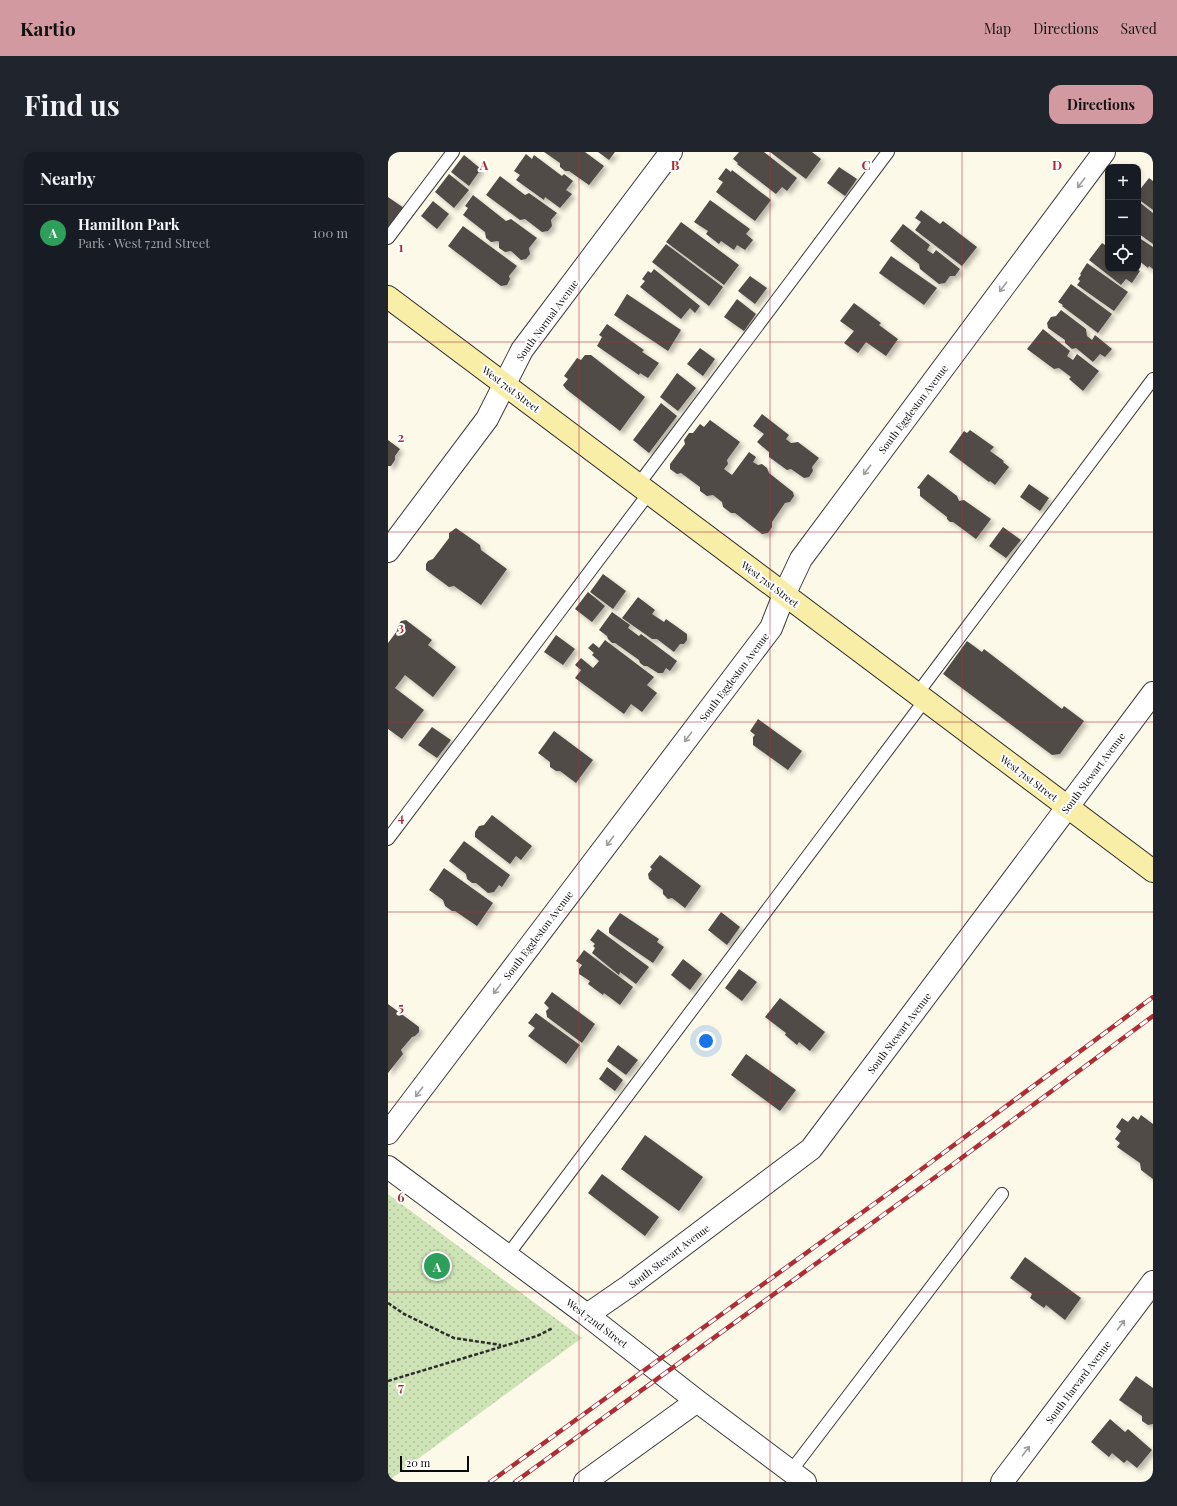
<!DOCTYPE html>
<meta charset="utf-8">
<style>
:root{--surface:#171b24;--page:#20242c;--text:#f1f3f6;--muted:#9ea1a6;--line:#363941;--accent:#d29aa0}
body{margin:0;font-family:"Playfair Display",serif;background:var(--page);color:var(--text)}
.controls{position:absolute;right:12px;top:12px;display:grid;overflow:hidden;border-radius:8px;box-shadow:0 2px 6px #0003}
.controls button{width:36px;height:36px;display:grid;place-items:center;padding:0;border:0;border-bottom:1px solid var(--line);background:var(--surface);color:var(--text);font:20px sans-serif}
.scale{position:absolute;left:12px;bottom:10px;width:69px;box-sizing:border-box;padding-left:4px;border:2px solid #0a0a0a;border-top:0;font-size:11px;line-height:14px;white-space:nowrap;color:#0a0a0a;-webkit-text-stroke:3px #fff;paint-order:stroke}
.you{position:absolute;left:318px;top:889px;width:14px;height:14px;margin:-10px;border:3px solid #fff;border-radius:50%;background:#1a73e8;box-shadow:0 0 0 6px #1a73e833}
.badge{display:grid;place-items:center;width:26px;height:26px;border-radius:50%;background:var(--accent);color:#fff;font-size:13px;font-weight:700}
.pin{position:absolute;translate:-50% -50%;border:2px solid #fff;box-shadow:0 1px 4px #0006}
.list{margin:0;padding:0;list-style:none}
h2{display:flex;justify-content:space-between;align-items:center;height:52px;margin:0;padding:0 16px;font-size:17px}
h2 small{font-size:13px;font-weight:400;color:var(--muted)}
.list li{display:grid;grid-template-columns:26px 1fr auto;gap:12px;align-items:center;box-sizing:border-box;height:56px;padding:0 16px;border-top:1px solid var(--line)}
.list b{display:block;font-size:15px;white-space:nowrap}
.list p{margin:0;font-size:13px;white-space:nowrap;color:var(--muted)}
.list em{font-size:13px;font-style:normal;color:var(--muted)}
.icon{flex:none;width:22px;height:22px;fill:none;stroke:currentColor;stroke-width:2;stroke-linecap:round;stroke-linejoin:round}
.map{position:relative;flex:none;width:765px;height:1330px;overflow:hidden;border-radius:12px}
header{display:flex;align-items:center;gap:24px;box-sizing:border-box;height:56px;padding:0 20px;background:var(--accent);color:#111}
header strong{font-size:19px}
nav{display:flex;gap:22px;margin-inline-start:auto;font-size:14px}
.intro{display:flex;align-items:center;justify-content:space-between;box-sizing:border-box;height:96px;padding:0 24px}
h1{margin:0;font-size:28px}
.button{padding:10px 18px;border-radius:12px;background:var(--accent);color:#111;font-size:14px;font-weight:700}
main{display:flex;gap:24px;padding:0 24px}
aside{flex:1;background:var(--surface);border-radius:12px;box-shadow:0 2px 6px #0003}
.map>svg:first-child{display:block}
.grass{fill:url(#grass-dots)}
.building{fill:#514b47;filter:url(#shadow)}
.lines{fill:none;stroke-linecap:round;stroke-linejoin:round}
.lane-casing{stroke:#3d3d3d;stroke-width:14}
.street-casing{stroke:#3d3d3d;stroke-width:24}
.secondary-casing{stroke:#2c2c2c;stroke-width:24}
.path{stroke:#2c2c2c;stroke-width:2.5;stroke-dasharray:4 2;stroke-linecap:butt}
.lane{stroke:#fff;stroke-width:12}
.street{stroke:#fff;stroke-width:22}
.secondary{stroke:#f8eea8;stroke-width:22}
.rail-casing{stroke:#ad2e36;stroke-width:4.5}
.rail{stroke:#fff;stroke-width:3;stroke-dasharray:9;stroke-linecap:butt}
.oneway{stroke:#9d9d9d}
.grid{fill:none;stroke:#ad2e36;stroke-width:1;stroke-opacity:0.55}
.labels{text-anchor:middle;stroke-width:4;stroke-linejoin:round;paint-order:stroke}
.street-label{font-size:10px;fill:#0a0a0a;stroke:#fff}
.grid-label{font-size:13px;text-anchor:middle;font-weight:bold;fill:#ad2e36;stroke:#fff;stroke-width:4;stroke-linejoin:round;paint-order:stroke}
</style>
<header>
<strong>Kartio</strong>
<nav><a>Map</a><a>Directions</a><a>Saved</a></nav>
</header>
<div class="intro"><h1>Find us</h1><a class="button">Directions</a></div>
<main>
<aside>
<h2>Nearby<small></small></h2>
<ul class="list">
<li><span class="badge" style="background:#2e9e5b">A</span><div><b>Hamilton Park</b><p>Park · West 72nd Street</p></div><em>100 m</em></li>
</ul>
</aside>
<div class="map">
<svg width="765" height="1330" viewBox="0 0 765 1330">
<defs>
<pattern id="grass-dots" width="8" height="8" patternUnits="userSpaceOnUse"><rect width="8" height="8" fill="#cee4b6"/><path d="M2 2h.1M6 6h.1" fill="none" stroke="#b0c29b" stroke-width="1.8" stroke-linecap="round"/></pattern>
<filter id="shadow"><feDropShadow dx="3.5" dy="3.5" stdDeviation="2" flood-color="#0004"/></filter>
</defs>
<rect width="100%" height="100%" fill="#fdf9e8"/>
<path class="grass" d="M0,1042L194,1186L0,1329Z"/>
<path class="building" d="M156,0H197L216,14L201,33L181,19H177L172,15V11Z
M210,0H227L221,8Z
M351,0H376L409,26L399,39L394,35L388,42L349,12L350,11L345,7Z
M382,0H424L433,7L418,27Z
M138,2L144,7L146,3L174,24L176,22L185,29L178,38L184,42L172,56L157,45L156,48L128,28L132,23L126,19Z
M76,3L93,17L81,34L63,20Z
M451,15L469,27L457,44L439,31Z
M338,16L343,20L344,18L383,48L367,69L328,40L335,30L330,27Z
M61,22L81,38L66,56L47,40Z
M112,24L137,43L141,41L169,61L163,68L164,74L160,79L154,80L137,67L132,68L98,43Z
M761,26L765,29V58L750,47V40Z
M85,43L118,69L123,67L149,86L141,96L142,102L138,107L133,108L123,99L117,100L111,96V90L110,89L103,90L98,86L97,80L75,63L80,56L77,54Z
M0,45L16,56L0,77Z
M322,48L362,77L358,82L365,88L357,98L349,93L346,98L333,89L331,92L318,82L320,79L306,70Z
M45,49L61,62L49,77L33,64Z
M750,49L765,61V92L751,82Z
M533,58L552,72L555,69L589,95L574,114L527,78L533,70L527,66Z
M293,70L351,113L336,133L278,90Z
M515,72L542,93L539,98L545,102L548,98L572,117L567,124H562L557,131L551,132L532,117L531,112L502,89Z
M75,74L129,114L121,124L122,127L119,133L113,134L60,94Z
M750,85L765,95V117L761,114L760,116L750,108Z
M714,91L720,95V117H749L752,119L744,131L738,127L733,133L701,108Z
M278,92L335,135L321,154L264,110Z
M503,104L549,136L536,153L491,121Z
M699,111L740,140L726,159L689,133L692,129L690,127L693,123L692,122Z
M266,117L312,154L307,161L302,156L293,167L252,135L257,129L254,127L260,119L263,121Z
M362,124L379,136L367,152L350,139Z
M683,132L724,162L710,181L674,154L675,153L670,150Z
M239,142L293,178L280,199L226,163Z
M349,147L368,162L356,179L336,165Z
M466,151L493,171L491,173L510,187L498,204L478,190L470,201L456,191L466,179L452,169Z
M673,158L698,177L699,184L704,188L707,183L724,197L717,205L712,202L705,210L688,196L684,197L677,191V188L660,176L659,171L663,165L668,164Z
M219,172L256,198L254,200L271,211L260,226L252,221L251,223L209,194L214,185L211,183Z
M655,177L682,199L679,204L685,208L689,202L711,219L695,239L681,227L683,225L671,216L666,217L639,197Z
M312,196L327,207L315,224L299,212Z
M197,203H203L257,245L232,279L178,237L175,233L180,227L176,224L189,206L193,208Z
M289,221L308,236L290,259L272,245Z
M273,251L289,264L261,301L245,288Z
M374,262L401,283L398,287L403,291L410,290L431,306L424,315L425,319L421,325L416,326L403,317L399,318L381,305V300L369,290L376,282L365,274Z
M322,268L352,290L339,308L340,312L336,317L344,323L361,300L368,305L365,310L370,313L374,312L379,316L381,321L405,340L406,344L402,350L397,351L384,370V375L380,381L374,382L347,361H343L335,355L334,350L325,343L319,344L312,339V335L293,321L289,322L282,317V312L297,292L296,288L301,281H305L312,272L316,275Z
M582,278L606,295L602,299L616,309L615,310L621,315L607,333L602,329L601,330L561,300L576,279L579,281Z
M0,288L12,297L7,304V308L3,314H0Z
M540,322L569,344L571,349L576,348L603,367L588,387L565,370H562L559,367V365L532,344V337L529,336Z
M641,332L661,346L652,359L632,345Z
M615,375L633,388L618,406L601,394Z
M68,376L92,393L93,398L119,417L93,453L66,434L61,435L38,418V412L40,409L45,407L61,386V381Z
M215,422L238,439L225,457L202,440Z
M200,440L217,454L204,470L187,457Z
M250,445L267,458L264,462L276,470L278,467L299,482V488L296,492H292L286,500L269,487H264L234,466Z
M224,460L242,473L240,476L251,484L253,482L289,509L282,519L278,516L275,521H270L259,514H256L252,511L251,508L227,491H224L220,487L219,484L211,478Z
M18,468L44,488L40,493L68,515L45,545L17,523L7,536L36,558L14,587L0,577V491L9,479V475L13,469Z
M168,483L187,497L175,513L156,500Z
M217,488L266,525L259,533L269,541L254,560L243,552L236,562L187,526L193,518L187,513L193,506L205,516L211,509L204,503L206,501L200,496L205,491L211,496Z
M579,489L594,500L596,497L674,557L676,554L696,569L672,602L664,603L555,522Z
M370,567L414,599L400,618L365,593V585L367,583L362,579Z
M44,575L63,588L49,606L30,593Z
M166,579L205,608L188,631L172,619H168L162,615V610L150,601Z
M104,663L144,694L133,708L128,704L122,712L87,685V680L91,674L96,673Z
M76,689L122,723L114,735L111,733L106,740L100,741L88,731H84L79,727L78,722L61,709Z
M272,703L313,734L297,756L284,746L280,747L275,742V738L261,727L260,722L264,717L262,715Z
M56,716L105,751L89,774L67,759H64L57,754L55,748L41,738Z
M333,760L352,775L339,793L320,778Z
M232,761L271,787L269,790L276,795L265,811L221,781V776Z
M210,777L261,815L248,832L232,820L231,823L204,801L207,796L205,794L207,792L202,788Z
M196,798L245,835L232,853L216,841L215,843L200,832L202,829L191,822V817L194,813L188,809Z
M295,807L314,822L302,838L283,823Z
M351,817L369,830L354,849L337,836Z
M164,840L207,872L194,891L159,865L158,859L161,856L156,851Z
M392,846L437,880L422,899L411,890L409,893L397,883L398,881L377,865Z
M0,852L31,875V880L27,884L24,885L13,898L15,902L0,921Z
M148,861L192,893L178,912L140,884L147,876L140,871Z
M230,893L250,908L238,923L219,909Z
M358,902L408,938L392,959L343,923Z
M219,915L235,928L227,939L211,927Z
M753,963L765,972V1027L753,1018L752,1011L729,995L732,991L727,987L733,979L728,975L734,966L740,970L745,964L750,968Z
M257,983L315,1025L291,1059L233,1017Z
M214,1022L271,1065L257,1084L200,1041Z
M637,1105L693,1146L677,1168L658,1153L656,1156L642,1146L644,1142L622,1126Z
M748,1224L765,1236V1272L760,1273L754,1269V1264L731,1248Z
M722,1267L737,1280L740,1277L764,1298L749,1316L739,1308L736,1311L724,1301L721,1305L703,1290Z"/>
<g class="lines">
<g class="lane-casing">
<path id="lane" d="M0,86L65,0
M250,333L500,0
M529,542L765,227
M0,687L261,341
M119,1104L537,548
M403,1319L614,1042"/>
</g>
<g class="street-casing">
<path id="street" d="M0,399L99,267L134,198L283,0
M0,981L383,476L396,443L413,407L716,0
M0,1015L199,1163L309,1249L417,1330
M199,1163L241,1134L423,997L765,541
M197,1330L309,1249
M614,1330L765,1130"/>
</g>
<g class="secondary-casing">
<path id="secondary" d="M0,145L765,719"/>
</g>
<path class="path" d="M0,1151L16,1162L66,1186L113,1193
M0,1229L149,1184L165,1176"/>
<use href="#lane" class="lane"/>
<use href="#street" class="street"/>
<use href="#secondary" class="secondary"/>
<g class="rail-casing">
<path id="rail" d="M102,1330L519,1028L765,845
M127,1330L564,1013L765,864"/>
</g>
<use href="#rail" class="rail"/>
</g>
<defs><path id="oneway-shaft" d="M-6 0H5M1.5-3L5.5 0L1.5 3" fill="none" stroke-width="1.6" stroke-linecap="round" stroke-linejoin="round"/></defs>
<g class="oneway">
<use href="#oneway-shaft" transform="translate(693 31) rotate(127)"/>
<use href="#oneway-shaft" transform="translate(615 135) rotate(127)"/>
<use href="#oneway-shaft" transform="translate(479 318) rotate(127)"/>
<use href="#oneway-shaft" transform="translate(300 585) rotate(127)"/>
<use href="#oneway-shaft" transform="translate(222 689) rotate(127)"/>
<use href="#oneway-shaft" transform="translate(109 837) rotate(127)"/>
<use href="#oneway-shaft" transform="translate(31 940) rotate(127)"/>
<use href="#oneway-shaft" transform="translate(733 1173) rotate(-53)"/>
<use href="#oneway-shaft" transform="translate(638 1299) rotate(-53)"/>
</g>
<path class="grid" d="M191,0V1330M382,0V1330M574,0V1330M0,190H765M0,380H765M0,570H765M0,760H765M0,950H765M0,1140H765"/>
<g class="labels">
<g class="street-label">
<text transform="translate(159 168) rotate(-54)" y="4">South Normal Avenue</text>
<text transform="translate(123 237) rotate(37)" y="4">West 71st Street</text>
<text transform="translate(525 257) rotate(-53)" y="4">South Eggleston Avenue</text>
<text transform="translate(382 432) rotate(37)" y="4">West 71st Street</text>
<text transform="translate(346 525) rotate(-53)" y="4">South Eggleston Avenue</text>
<text transform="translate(705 621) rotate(-53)" y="4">South Stewart Avenue</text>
<text transform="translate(641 626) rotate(37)" y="4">West 71st Street</text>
<text transform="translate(150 783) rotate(-53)" y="4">South Eggleston Avenue</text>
<text transform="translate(511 881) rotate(-53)" y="4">South Stewart Avenue</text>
<text transform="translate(281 1104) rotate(-37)" y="4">South Stewart Avenue</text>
<text transform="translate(209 1171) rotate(37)" y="4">West 72nd Street</text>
<text transform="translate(690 1230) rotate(-53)" y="4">South Harvard Avenue</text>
</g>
</g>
<g class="grid-label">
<text x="96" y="18">A</text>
<text x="287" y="18">B</text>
<text x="478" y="18">C</text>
<text x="669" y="18">D</text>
<text x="13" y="100">1</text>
<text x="13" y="290">2</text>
<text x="13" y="480">3</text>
<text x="13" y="670">4</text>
<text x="13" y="860">5</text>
<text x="13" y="1050">6</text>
<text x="13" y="1240">7</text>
</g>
</svg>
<div class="controls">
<button>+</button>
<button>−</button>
<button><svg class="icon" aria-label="locate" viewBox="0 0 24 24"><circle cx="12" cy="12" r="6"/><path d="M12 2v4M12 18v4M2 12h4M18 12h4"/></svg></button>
</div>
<div class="scale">20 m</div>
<div class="you"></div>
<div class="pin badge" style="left:49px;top:1114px;background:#2e9e5b">A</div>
</div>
</main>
